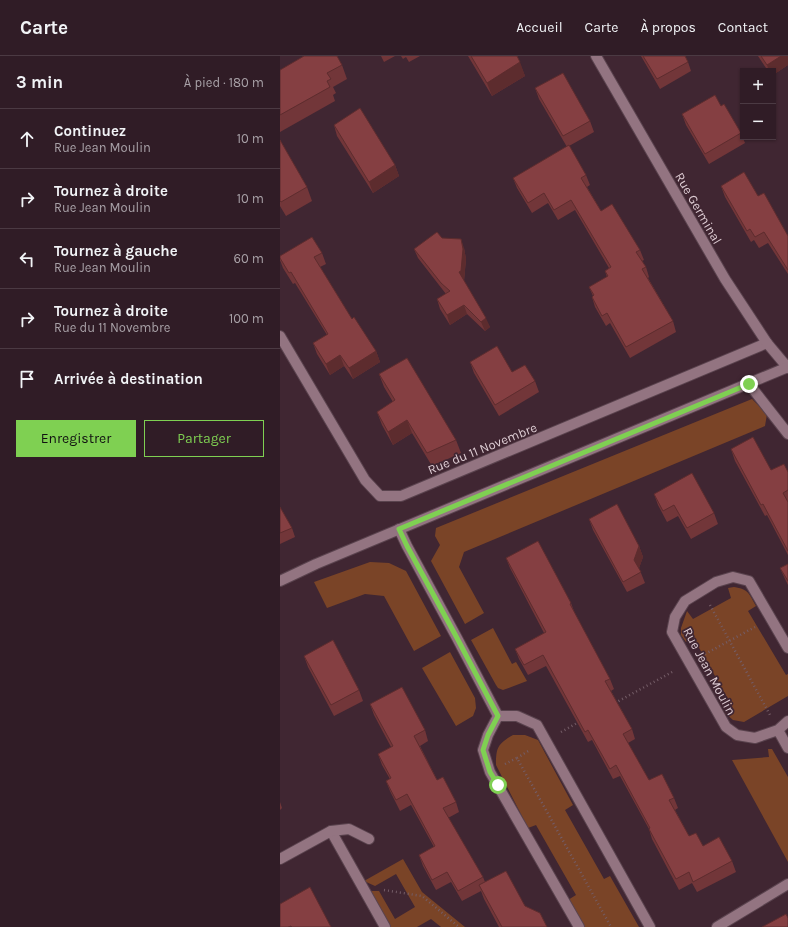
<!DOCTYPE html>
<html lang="fr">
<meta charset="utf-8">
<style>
:root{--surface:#301c26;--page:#38252e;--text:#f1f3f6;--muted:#a8a1a7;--line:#4b3a43;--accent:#7fd052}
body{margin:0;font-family:Karla,sans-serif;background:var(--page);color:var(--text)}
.controls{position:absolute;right:12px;top:12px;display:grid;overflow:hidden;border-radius:0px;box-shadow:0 1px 3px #0004}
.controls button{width:36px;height:36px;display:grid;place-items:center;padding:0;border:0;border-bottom:1px solid var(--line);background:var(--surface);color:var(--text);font:20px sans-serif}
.stop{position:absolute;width:12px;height:12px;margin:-9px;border:3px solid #7fd052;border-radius:50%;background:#fff}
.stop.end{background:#7fd052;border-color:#fff;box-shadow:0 1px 4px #0008}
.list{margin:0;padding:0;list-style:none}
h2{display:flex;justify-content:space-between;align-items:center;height:52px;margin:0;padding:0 16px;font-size:17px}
h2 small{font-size:13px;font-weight:400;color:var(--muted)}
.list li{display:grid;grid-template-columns:26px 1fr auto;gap:12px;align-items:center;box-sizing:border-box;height:60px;padding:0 16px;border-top:1px solid var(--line)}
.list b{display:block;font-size:15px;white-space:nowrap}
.list p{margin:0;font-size:13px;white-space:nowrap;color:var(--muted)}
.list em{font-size:13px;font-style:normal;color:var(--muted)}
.actions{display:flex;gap:8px;padding:12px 16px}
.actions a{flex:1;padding:9px 0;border:1px solid var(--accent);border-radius:0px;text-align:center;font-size:14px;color:var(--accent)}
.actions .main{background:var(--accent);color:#111}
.icon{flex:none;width:22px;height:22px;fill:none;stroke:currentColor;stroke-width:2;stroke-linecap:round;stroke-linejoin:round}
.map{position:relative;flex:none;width:508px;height:871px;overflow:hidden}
header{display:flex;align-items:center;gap:24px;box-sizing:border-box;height:56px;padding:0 20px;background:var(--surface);border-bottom:1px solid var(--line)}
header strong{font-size:19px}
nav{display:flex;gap:22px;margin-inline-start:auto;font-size:14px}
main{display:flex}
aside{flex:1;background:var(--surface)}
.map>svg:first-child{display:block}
.green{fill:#7a4427}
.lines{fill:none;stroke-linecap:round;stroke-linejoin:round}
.lane-casing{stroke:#5a434e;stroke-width:12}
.street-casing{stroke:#5a434e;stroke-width:12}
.secondary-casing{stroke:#5a434e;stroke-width:12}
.path{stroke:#745d67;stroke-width:2.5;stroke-dasharray:1 3;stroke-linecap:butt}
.lane{stroke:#937481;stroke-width:10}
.street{stroke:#937481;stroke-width:10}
.secondary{stroke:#937481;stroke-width:10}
.wall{fill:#723639}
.shaded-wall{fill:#5d2c2e}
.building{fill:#853f42;stroke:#5d2c2e}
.route{stroke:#7fd052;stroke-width:5}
.labels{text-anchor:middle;stroke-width:3.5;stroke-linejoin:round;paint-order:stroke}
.street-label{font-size:13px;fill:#decdd4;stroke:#402632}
</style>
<header>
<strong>Carte</strong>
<nav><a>Accueil</a><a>Carte</a><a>À propos</a><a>Contact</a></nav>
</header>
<main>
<aside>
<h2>3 min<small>À pied · 180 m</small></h2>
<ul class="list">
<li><svg class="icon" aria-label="ahead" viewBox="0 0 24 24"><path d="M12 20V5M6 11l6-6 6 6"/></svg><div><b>Continuez</b><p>Rue Jean Moulin</p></div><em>10 m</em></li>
<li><svg class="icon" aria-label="right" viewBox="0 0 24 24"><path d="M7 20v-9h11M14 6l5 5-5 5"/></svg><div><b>Tournez à droite</b><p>Rue Jean Moulin</p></div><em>10 m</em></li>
<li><svg class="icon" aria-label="left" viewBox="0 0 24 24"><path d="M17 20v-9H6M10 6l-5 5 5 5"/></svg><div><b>Tournez à gauche</b><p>Rue Jean Moulin</p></div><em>60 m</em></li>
<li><svg class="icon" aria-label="right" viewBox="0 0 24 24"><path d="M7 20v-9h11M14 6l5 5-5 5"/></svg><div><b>Tournez à droite</b><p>Rue du 11 Novembre</p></div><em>100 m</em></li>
<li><svg class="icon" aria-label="arrive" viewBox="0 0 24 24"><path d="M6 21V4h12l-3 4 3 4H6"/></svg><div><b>Arrivée à destination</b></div></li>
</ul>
<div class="actions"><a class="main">Enregistrer</a><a>Partager</a></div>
</aside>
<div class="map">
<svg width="508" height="871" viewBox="0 0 508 871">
<rect width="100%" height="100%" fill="#402632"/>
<path class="green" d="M472,343L487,358L485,370L184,496L179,511L204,557L185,568L151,505L160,489L155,480L156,472Z
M90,506L109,507L126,515L161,580L134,595L104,540L85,538L47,552L34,526Z
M454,531C469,533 469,538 476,550L468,555L506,619L508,618V640L464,666L453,664L443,655L452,650L413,581L406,586L401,579V572L407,555L413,563L451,542L448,532Z
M213,572L232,608L236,606L247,625L223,634L218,632L216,629L191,584Z
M170,596L195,642L196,652L193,660L176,670L142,612Z
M233,679H245L258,684L293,749L285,754L324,823L330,820L359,871H303L288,844L296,839L256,769L248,772L216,709C216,691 218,688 233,679Z
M488,693H492L508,721V806L452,704L489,701Z
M123,803L142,836L185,871H161L151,863L137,871H110L88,835H99L115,863L135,851L116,818L95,830L84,825Z"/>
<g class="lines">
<g class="lane-casing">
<path id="lane" d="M0,280L85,424L100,440H121L487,287
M469,328L508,378
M51,775L105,871"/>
</g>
<g class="street-casing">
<path id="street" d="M316,0L445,223L487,287L508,312
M119,473L127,490L177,582L218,660
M508,592L469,525L453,521L436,526L405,545L395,561L392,576L446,671L457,679L475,682L498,674L508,665
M218,660H237L257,669L370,871
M218,660L208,679L203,694L210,716L299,871
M498,674L508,692
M0,803L51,775L69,773L89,783
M437,871L508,828"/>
</g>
<g class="secondary-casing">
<path id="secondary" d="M0,525L36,508L508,311"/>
</g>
<path class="path" d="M430,549L490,659
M425,598L475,571
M335,647L394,615
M281,676L299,666
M237,702L250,694
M225,708L237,702L331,871
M104,834L142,840L179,871"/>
<use href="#lane" class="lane"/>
<use href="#street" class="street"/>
<use href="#secondary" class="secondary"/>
</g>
<path class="wall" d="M101,0H115L104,6Z
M121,0H140L129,6L126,1L123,3Z
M188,0H237L245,20L212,40Z
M361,0H405L408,6L411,15L380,33Z
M478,0H508V9L493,19V15H488Z
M62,9L67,23L53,31L56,37L53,39L55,45L0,76V14Z
M255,32L310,65L314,76L289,90L306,119L310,129L307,131L321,155L360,194L364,204L362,205L366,211L369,221L368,222L393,265L396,276L350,302L330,267L326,270L315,251L312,241L313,240L309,231L327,221L325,215L329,212L295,154L278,164L268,147L252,157L237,132L233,122L287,91L259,43Z
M441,50L461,77L465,87L429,108L406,69L402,58Z
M54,69L115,109L119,120L93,137L57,80Z
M0,84L27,131L32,145L6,160L0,150Z
M441,130L478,140L508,180V218L488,187L479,192L474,184L471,186L445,141Z
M184,192L186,203L184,225L210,271L205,275L187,258L170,269L160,253L157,243L166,238L138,202L134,193Z
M42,197L46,208L40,211L72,263L96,295L100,306L73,323L64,310L50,319L37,298L33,287L47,279L15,227L13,228L3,212L0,204V200Z
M190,306L232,316L255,325L259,336L219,360L194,317Z
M99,318L176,384L181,397L152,410L132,377L113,389L102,369L97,356L113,346L104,331Z
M451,393L491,414L508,416V499L487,459L485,460L455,405Z
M374,438L434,457L438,468L411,483L398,460L387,466L378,449Z
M0,451L12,472L15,481L0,488Z
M309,463L359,490L363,501L359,512L365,527L347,536L313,474Z
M226,502L291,547L295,558L330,623L334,633L331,635L352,673L355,683L348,687L369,724L394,742L398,752L395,754L409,780L423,790L452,805L456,816L417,836L412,827L399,834L372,783L369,773L340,720L333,723L312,684L308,686L266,610L248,619L239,603L235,593L264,577L230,512Z
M508,508V529L505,523L500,512Z
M24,600L79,634L83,645L54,660L28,611Z
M90,648L145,674L148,685L140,690L157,724L176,746L179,756L168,762L203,821L205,826L245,850L267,871H219L204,843L201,835L182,845L171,826L156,834L143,810L139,799L154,791L131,749L120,755L110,735L106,725L110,723L102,709L98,698L111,691L94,659Z
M0,746L2,752L0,754Z"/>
<path class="shaded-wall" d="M501,0H508V9L493,19V15H489L487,9Z
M240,6L245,20L212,40L207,27Z
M115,109L119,120L93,137L89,126Z
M181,183L184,192L186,203L184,225L179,216Z
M184,249L187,258L170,269L167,259Z
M206,262L210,271L205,275L201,266Z
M96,295L100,306L73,323L69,312Z
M60,299L64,310L50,319L46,308Z
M127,364L132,377L113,389L108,376Z
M359,490L363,501L358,515L354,504Z"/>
<path class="building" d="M24,0H57L62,9L47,17L51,23L47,25L50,31L0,59V14Z
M191,0H237L240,6L207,27Z
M363,0H405L408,6L377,23Z
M481,0H501L487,9Z
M283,17L310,65L283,80L255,32Z
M435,39L441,50L444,48L461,77L425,98L402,58Z
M80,52L115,109L89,126L54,69Z
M0,84L27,131L1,146L0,145Z
M289,89L306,119L301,122L321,155L332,148L360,194L356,196L366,211L362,213L393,265L346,291L327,257L322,260L312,241L314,239L309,231L328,220L325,215L331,211L291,144L274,154L264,137L248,147L233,122Z
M464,116L478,140L484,137L508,180V214L484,176L475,181L470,173L467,175L441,130Z
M157,176L162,182L181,183L183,193L181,215L179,216L206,262L201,266L184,249L167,259L157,243L170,235L161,227L134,193Z
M32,181L42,197L34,201L72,263L74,261L96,295L69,312L60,299L46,308L33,287L48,278L11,216L9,217L0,202V200Z
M217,290L232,316L245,309L255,325L215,349L190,306Z
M127,302L176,384L147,397L127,364L108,376L97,356L115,344L99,318Z
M473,381L491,414L504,408L508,416V434L503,437L508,446V495L483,448L481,449L451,393Z
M412,417L434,457L407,472L394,449L383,455L374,438Z
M337,448L359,490L354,504L361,516L343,526L309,463Z
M0,451L12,472L0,477Z
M258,485L291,547L290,548L330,623L325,625L352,673L343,678L369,724L382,718L394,742L389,744L409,780L416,777L423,790L439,781L452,805L413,826L409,816L396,823L369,773L370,772L336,709L330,713L308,674L305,676L263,599L244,609L235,593L266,576L226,502Z
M508,508V525L500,512Z
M53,584L79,634L51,649L24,600Z
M122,631L145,674L134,680L157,724L163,721L176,746L163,752L203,821L178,835L167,816L152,824L139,799L155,790L127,738L116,744L106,725L111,722L98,698L113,690L90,648Z
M226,815L245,850L260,857L267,871H222L199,829Z
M30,831L51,871H12L11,870L8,871H0V848Z
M506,858L508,862V871H482Z"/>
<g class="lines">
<path class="route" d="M218,729L210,716L203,694L208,679L218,660L177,582L127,490L119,473L469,328"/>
</g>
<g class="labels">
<g class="street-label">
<text transform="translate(419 152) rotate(60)" y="5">Rue Germinal</text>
<text transform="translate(202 392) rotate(-22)" y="5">Rue du 11 Novembre</text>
<text transform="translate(430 615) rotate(62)" y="5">Rue Jean Moulin</text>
</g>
</g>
</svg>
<div class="controls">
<button>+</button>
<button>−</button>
</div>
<div class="stop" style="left:218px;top:729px"></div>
<div class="stop end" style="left:469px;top:328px"></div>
</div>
</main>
